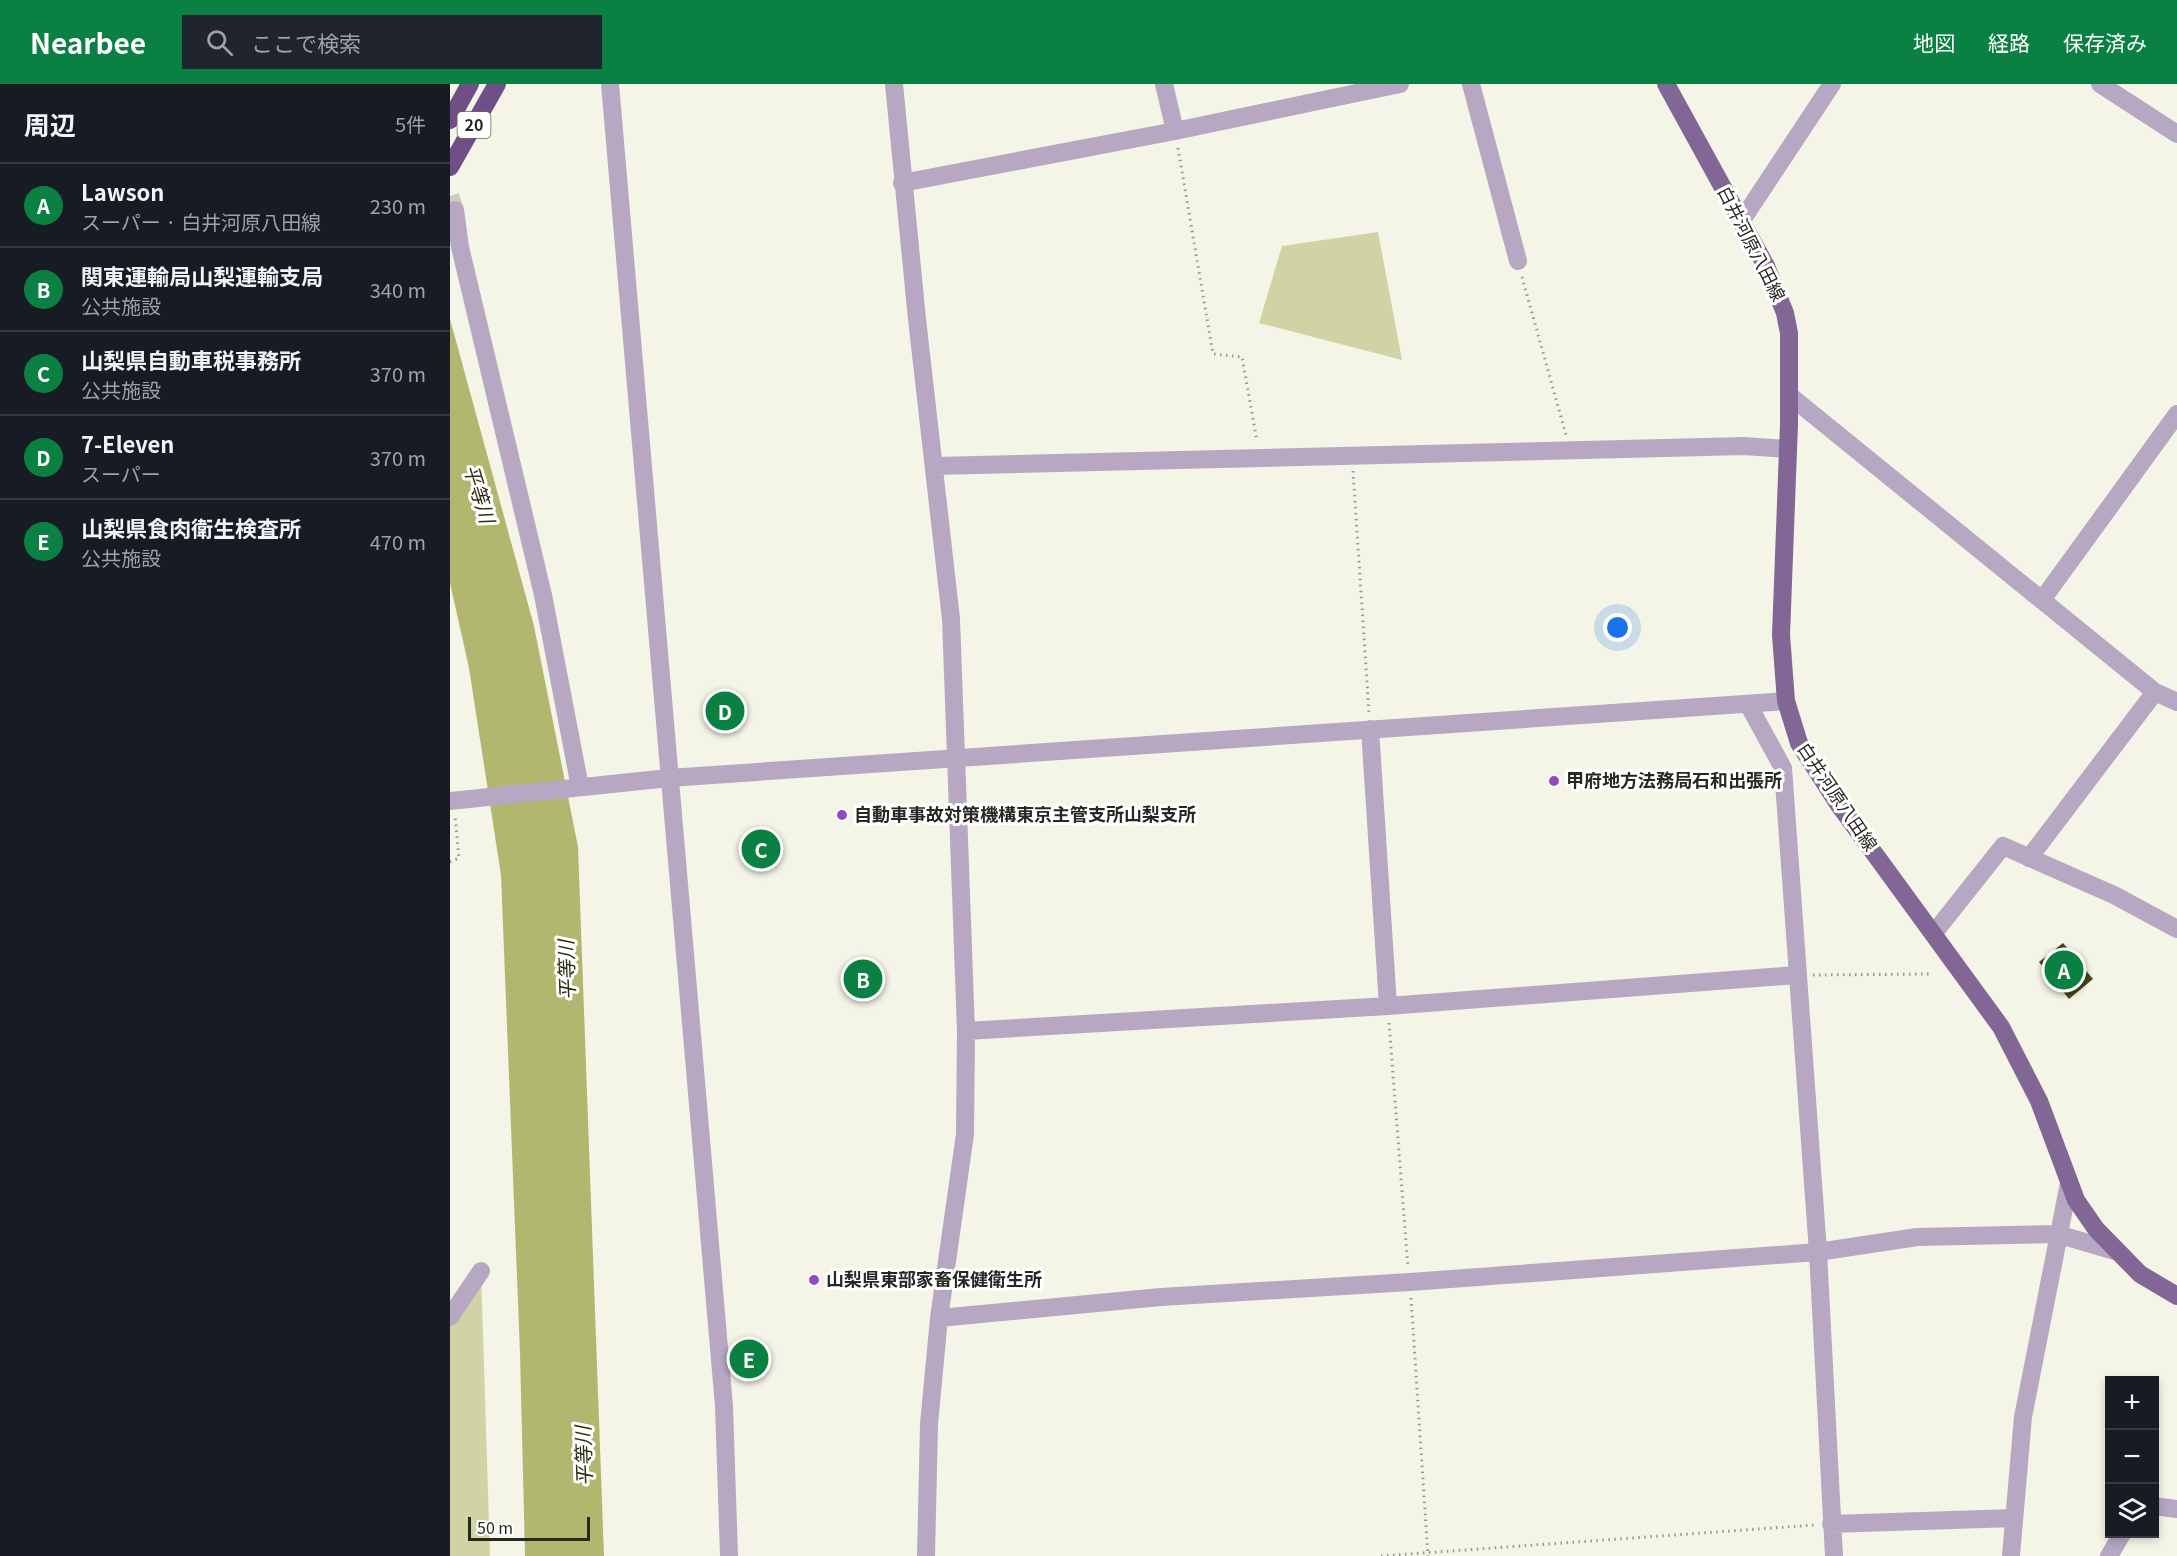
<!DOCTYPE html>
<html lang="ja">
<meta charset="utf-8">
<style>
:root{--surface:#171b24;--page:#20242c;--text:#f1f3f6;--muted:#9ea1a6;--line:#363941;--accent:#0b8043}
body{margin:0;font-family:Georgia,"Noto Sans JP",serif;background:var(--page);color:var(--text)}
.controls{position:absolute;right:18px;bottom:18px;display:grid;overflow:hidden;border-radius:0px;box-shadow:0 3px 9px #0003}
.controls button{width:54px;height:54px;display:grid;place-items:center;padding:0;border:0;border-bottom:2px solid var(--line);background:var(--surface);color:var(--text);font:30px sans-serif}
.scale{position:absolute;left:18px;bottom:15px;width:122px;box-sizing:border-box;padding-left:6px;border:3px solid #272822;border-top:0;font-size:16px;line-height:21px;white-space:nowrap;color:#272822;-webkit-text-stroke:4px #fff;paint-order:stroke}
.you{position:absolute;left:1168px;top:544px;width:21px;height:21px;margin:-15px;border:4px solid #fff;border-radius:50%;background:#1a73e8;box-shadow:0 0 0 9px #1a73e833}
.badge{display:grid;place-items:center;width:39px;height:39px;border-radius:50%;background:var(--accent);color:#fff;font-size:20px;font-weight:700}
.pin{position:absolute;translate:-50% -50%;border:3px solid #fff;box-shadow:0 2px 6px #0006}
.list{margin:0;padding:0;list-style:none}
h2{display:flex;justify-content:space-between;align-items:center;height:78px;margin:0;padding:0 24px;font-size:26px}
h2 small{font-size:20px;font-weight:400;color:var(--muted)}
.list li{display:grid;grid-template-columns:39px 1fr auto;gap:18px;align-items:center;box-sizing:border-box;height:84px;padding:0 24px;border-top:2px solid var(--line)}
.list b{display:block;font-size:22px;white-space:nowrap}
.list p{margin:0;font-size:20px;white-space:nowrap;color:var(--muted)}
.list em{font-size:20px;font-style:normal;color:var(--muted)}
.icon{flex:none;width:33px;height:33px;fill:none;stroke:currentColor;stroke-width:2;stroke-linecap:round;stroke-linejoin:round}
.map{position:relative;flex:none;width:1727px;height:1472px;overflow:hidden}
header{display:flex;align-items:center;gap:36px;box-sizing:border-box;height:84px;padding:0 30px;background:var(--accent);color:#fff}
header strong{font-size:28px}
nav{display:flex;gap:33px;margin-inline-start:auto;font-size:21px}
.search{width:420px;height:54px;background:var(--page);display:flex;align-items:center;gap:15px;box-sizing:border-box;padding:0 21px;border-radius:0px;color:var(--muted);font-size:22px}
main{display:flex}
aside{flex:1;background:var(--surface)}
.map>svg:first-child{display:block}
.green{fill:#d0d4a4}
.water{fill:#b2b770}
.building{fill:#474913}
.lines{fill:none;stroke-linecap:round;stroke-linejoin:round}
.minor-tunnel{stroke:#cbccc0;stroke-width:18;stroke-dasharray:18 9;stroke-linecap:butt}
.path{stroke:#96978d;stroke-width:3;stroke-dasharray:1.5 4.5;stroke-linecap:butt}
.minor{stroke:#b6a7c2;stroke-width:18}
.major{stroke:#816696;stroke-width:18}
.highway{stroke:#6f4f86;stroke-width:18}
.poi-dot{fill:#924bbf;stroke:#fff;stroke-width:2}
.labels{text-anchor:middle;stroke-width:6;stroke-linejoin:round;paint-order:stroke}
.shield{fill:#fff;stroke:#686864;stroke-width:1.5}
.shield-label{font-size:16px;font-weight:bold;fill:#272822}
.street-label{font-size:18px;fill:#272822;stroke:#fff}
.poi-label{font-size:18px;font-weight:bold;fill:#272822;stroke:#fff;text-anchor:start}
.water-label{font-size:20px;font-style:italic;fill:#2e3011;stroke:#fff}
</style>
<header>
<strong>Nearbee</strong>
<div class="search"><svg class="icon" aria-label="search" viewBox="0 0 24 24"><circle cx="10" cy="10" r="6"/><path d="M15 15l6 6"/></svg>ここで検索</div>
<nav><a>地図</a><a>経路</a><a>保存済み</a></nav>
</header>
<main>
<aside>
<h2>周辺<small>5件</small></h2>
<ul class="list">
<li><span class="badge">A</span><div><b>Lawson</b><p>スーパー · 白井河原八田線</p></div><em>230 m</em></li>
<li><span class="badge">B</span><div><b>関東運輸局山梨運輸支局</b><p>公共施設</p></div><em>340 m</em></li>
<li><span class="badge">C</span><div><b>山梨県自動車税事務所</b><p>公共施設</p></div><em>370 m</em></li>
<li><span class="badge">D</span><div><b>7-Eleven</b><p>スーパー</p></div><em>370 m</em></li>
<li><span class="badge">E</span><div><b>山梨県食肉衛生検査所</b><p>公共施設</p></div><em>470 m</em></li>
</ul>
</aside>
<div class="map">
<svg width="1727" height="1472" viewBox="0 0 1727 1472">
<rect width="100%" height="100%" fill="#f4f5e7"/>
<path class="green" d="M928,148L952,276L809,239L832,162Z
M31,1187L40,1472H0V1233Z"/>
<path class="water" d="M0,235L84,542L128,763L154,1472H75L70,1269L51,791L19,584L0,499Z"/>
<path class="building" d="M1613,859L1643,895L1619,915L1589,878Z"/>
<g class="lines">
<path class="minor-tunnel" d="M0,112L5,126"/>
<path class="path" d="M728,64L763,270L792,273L807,357
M1072,193L1116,351
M903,387L919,629
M0,778L9,774L5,732
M1363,891L1481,890
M939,939L958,1184
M961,1214L978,1472
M931,1472L1364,1441"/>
<path class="minor" d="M160,0L274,1322L279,1472
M444,0L467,235L501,535L516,947L515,1050L489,1234L479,1340L476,1472
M714,0L725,47
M1021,0L1068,177
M1650,0L1727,50
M452,99L725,47L950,0
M5,126L10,163L93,511L130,703
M1292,136L1382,0
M1339,311L1705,608L1727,618
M485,382L1294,362L1338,365
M1592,516L1727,330
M1298,620L1333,684L1368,1168L1384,1472
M920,645L938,922
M0,717L219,694L1336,617
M1579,774L1705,608
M1484,849L1553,762L1664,811L1727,845
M516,947L938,922L1346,891
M0,1233L31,1187
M489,1234L711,1213L960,1198L1368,1168L1467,1153L1607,1150L1665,1167
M1704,1422L1727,1425
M1381,1440L1563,1434
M1561,1472L1573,1333L1619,1099
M1659,1472L1672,1450"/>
<path class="major" d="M1216,0L1316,182L1335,229L1339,249V340L1331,551L1336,617L1349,659L1389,721L1551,943L1589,1017L1626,1116L1646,1145L1690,1190L1727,1212"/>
<path class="highway" d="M0,36L20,0
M0,83L47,0"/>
</g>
<g class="poi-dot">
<circle cx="1104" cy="697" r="6"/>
<circle cx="392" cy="731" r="6"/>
<circle cx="364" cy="1196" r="6"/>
</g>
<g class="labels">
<rect class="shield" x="7.5" y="28" width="33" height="26" rx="4.5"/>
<g class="shield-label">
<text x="24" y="47">20</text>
</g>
<g class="street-label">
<text transform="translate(1301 160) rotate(63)" y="6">白井河原八田線</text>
<text transform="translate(1387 713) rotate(56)" y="6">白井河原八田線</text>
</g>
<g class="poi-label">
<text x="1116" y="703">甲府地方法務局石和出張所</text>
<text x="404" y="737">自動車事故対策機構東京主管支所山梨支所</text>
<text x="376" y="1202">山梨県東部家畜保健衛生所</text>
</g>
<g class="water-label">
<text transform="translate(29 410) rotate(73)" y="7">平等川</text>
<text transform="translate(117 886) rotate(-92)" y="7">平等川</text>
<text transform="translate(134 1372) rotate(-92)" y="7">平等川</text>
</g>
</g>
</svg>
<div class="controls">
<button>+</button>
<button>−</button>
<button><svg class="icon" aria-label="layers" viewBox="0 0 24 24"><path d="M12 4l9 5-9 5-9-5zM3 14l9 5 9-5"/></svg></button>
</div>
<div class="scale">50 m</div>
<div class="you"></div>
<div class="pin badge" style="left:1614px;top:886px">A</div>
<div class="pin badge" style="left:413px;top:895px">B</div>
<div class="pin badge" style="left:311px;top:765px">C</div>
<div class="pin badge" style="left:275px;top:627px">D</div>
<div class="pin badge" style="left:299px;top:1275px">E</div>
</div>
</main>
